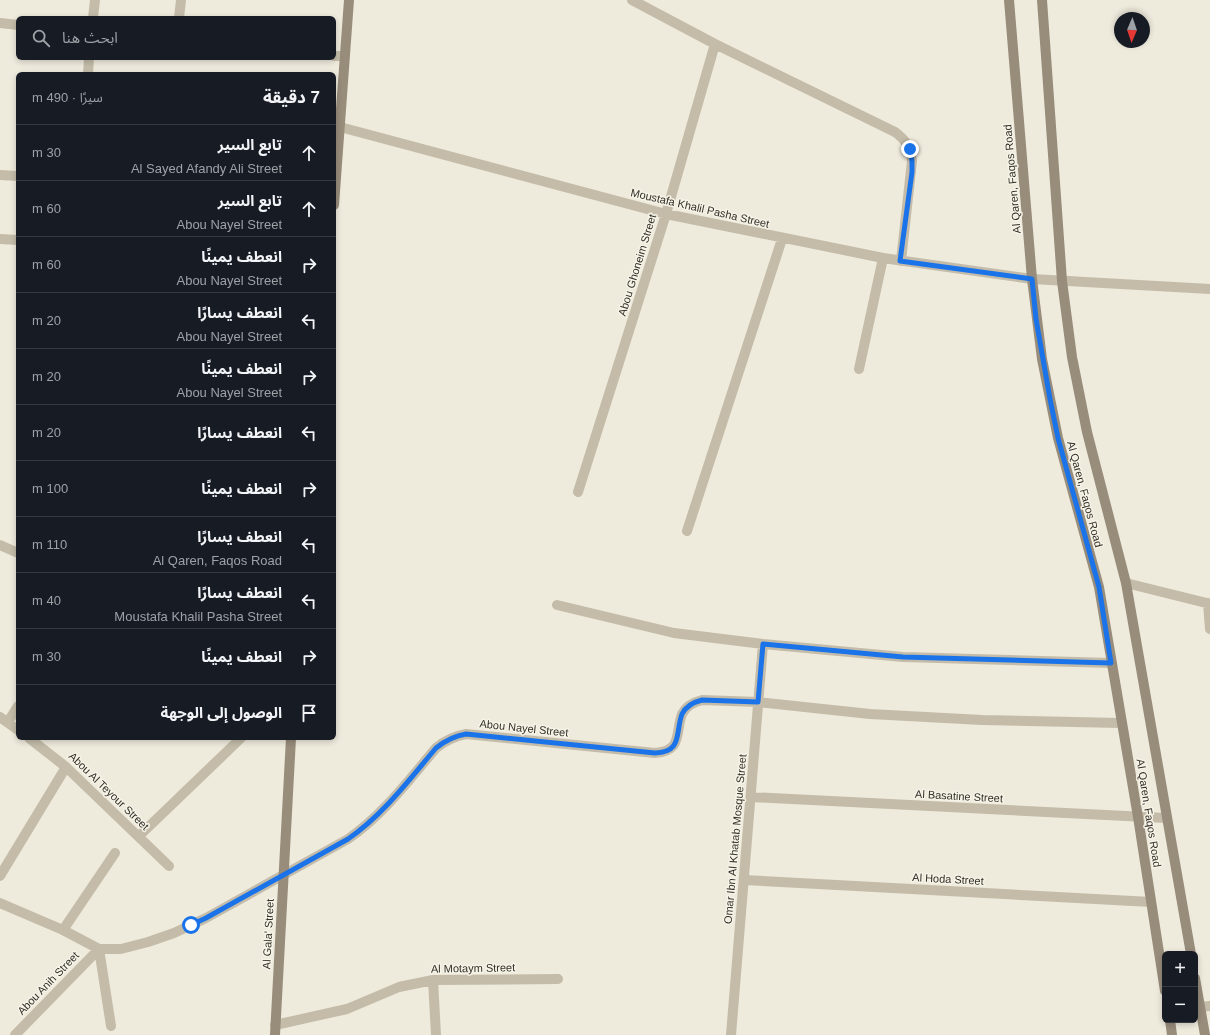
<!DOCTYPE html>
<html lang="ar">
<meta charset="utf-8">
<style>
:root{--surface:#171b24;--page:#20242c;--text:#f1f3f6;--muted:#9ea1a6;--line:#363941}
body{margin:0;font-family:Arial,"Noto Sans Arabic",sans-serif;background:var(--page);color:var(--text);direction:rtl}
.controls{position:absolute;right:12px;bottom:12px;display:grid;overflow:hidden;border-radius:6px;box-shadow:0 2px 6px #0003}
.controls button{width:36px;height:36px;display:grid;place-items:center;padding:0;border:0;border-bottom:1px solid var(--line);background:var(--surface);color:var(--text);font:20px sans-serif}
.compass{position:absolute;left:1114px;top:12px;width:36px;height:36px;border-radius:50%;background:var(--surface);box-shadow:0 2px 6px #0003;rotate:182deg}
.stop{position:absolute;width:12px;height:12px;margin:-9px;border:3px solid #1a73e8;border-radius:50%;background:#fff}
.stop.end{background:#1a73e8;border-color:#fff;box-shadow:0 1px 4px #0008}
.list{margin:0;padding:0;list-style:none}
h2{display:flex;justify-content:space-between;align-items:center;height:52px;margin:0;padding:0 16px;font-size:17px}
h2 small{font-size:13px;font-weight:400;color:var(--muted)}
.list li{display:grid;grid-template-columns:26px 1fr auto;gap:12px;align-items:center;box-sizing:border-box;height:56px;padding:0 16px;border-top:1px solid var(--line)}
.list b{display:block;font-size:15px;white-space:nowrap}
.list p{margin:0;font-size:13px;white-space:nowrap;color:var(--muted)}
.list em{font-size:13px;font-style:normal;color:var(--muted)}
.icon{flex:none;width:22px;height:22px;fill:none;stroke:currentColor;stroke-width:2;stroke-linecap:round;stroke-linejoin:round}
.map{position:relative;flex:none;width:1210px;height:1035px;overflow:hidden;direction:ltr}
.search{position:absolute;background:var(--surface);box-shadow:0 2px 6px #0003;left:16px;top:16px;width:320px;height:44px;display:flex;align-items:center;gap:10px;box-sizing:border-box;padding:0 14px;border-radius:6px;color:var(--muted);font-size:15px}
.panel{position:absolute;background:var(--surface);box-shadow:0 2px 6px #0003;left:16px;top:72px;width:320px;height:668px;border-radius:6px;direction:rtl}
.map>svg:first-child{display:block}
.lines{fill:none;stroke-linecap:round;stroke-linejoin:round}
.street{stroke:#c4bca9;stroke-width:10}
.secondary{stroke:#988c7b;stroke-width:10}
.route{stroke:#1a73e8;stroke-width:5}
.labels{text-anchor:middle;stroke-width:3;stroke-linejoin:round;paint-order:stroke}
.street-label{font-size:11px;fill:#332e28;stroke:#f6f3e7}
</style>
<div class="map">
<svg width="1210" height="1035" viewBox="0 0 1210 1035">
<rect width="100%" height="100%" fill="#eeeadc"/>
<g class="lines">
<path class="street" d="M632,0L715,44L895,132C906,140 910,147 912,161L901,261
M93,18L95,0
M179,18L181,0
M0,23L18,25
M334,56H345
M88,74L89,58
M340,127L666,214L883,258L1032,279L1210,289
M0,175L18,176
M0,239L18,240
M859,369L883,258
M578,492L666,214L715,44
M687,531L782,239
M0,545L18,553
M1126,583L1210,604
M1208,603L1210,629
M557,605L674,633L763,644L903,657L1111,663
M0,717L18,730
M8,722L18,706
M29,738L66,767L169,866
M751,797L1166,818
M139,836L241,738
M0,876L66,767
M744,880L1151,902
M0,903L63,930L99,949H121L148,942L174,933L206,918L348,839C383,815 409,780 436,748C446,740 454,736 466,734L655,753C683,751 675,733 682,714C686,706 694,702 702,700L758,702L870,714L982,720L1121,723
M63,930L115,853
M99,949L111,1026
M433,980L436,1035
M1200,1007L1210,1006
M275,1025L347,1009L399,987L433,980L558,979
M15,1035L99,949
M731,1035L763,644"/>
<path class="secondary" d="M1009,0L1032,279L1042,359L1058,438L1099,587L1138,817L1165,991
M1042,0L1062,281L1072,357L1087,432L1126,583L1191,954
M334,205L349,0
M1195,978L1205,1035
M1170,1020L1172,1035
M275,1035L291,738"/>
</g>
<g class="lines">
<path class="route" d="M191,925L206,918L348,839C383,815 409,780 436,748C446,740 454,736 466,734L655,753C683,752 675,733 682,714C686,706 694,702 702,700L758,702L763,644L903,657L1111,663L1099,587L1058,438L1050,399L1036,319L1032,279L900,261L912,172V161L910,149"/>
</g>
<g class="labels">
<g class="street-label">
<text transform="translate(1012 179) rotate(-95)" y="4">Al Qaren, Faqos Road</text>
<text transform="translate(700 208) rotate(13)" y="4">Moustafa Khalil Pasha Street</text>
<text transform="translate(637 265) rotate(-73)" y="4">Abou Ghoneim Street</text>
<text transform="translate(1085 494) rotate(75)" y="4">Al Qaren, Faqos Road</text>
<text transform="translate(524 728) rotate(6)" y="4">Abou Nayel Street</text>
<text transform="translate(109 791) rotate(44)" y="4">Abou Al Teyour Street</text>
<text transform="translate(959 796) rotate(3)" y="4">Al Basatine Street</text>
<text transform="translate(1149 813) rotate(81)" y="4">Al Qaren, Faqos Road</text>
<text transform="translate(735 839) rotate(-85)" y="4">Omar Ibn Al Khatab Mosque Street</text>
<text transform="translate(948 879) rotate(3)" y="4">Al Hoda Street</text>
<text transform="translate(268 934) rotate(-87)" y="4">Al Gala' Street</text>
<text transform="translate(473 968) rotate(-1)" y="4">Al Motaym Street</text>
<text transform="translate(48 983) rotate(-46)" y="4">Abou Anih Street</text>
</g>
</g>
</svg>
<div class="controls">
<button>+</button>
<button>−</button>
</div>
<svg class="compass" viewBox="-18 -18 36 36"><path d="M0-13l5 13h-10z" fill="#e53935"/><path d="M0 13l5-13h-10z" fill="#9ea1a6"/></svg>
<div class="stop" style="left:191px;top:925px"></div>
<div class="stop end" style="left:910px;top:149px"></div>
<div class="search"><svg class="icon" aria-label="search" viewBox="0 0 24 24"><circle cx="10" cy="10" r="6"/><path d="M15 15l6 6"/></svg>ابحث هنا</div>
<section class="panel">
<h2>7 دقيقة<small>سيرًا · 490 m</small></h2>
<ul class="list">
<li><svg class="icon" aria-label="ahead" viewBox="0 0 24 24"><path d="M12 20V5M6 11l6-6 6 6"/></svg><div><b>تابع السير</b><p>Al Sayed Afandy Ali Street</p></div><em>30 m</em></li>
<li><svg class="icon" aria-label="ahead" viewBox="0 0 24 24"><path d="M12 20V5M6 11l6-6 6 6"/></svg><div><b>تابع السير</b><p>Abou Nayel Street</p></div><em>60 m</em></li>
<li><svg class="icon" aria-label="right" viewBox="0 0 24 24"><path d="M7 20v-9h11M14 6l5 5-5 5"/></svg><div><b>انعطف يمينًا</b><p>Abou Nayel Street</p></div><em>60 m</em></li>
<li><svg class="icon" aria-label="left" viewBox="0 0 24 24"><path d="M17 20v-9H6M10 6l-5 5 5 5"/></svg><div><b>انعطف يسارًا</b><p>Abou Nayel Street</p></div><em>20 m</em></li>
<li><svg class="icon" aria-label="right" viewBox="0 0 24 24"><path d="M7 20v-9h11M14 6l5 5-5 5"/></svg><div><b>انعطف يمينًا</b><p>Abou Nayel Street</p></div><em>20 m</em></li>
<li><svg class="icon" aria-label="left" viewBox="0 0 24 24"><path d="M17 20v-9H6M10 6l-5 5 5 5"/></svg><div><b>انعطف يسارًا</b></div><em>20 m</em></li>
<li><svg class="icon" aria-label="right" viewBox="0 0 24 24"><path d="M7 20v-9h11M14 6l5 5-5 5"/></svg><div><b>انعطف يمينًا</b></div><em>100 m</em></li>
<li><svg class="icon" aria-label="left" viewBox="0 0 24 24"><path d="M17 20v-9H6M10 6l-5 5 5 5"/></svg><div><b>انعطف يسارًا</b><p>Al Qaren, Faqos Road</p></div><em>110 m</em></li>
<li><svg class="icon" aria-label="left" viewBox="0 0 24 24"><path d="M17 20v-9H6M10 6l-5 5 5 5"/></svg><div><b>انعطف يسارًا</b><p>Moustafa Khalil Pasha Street</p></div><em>40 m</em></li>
<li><svg class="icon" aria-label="right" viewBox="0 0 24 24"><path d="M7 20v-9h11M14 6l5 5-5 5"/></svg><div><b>انعطف يمينًا</b></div><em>30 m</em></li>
<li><svg class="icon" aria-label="arrive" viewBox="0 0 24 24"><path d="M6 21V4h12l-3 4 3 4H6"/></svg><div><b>الوصول إلى الوجهة</b></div></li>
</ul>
</section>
</div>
